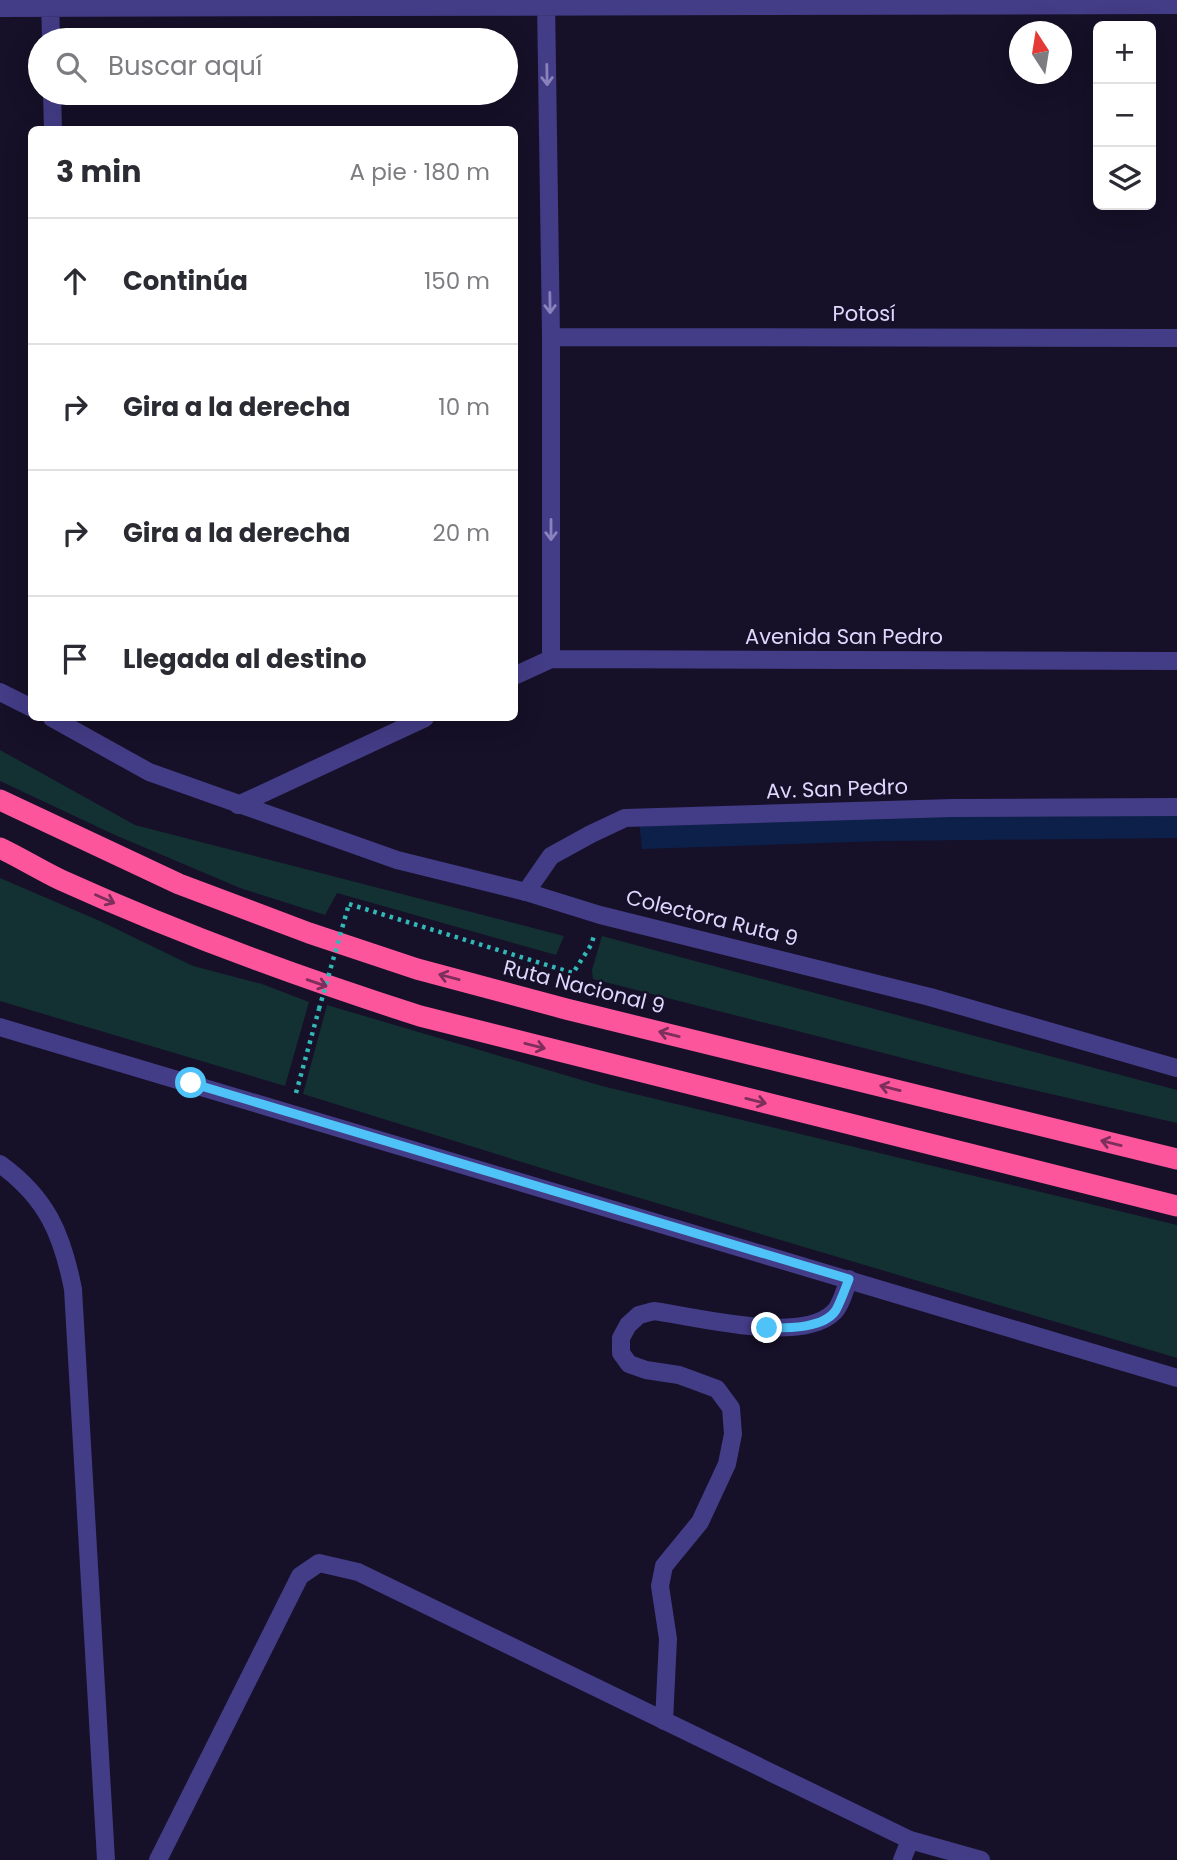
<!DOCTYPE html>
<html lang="es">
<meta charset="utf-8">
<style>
:root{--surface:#fff;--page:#f2f2f3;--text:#2b2b33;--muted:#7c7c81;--line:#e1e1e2}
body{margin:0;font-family:Poppins,sans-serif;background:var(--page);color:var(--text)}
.controls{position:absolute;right:21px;top:21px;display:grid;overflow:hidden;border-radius:10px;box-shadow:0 7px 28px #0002}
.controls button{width:63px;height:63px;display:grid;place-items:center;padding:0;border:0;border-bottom:2px solid var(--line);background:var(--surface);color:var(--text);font:35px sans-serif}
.compass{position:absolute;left:1009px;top:21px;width:63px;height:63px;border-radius:50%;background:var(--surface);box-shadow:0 7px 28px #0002;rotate:348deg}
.stop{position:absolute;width:21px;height:21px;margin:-16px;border:5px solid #4fc3f7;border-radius:50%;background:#fff}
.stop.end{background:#4fc3f7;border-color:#fff;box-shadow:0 2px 7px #0008}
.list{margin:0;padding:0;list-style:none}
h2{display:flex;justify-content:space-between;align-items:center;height:91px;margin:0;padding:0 28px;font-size:30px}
h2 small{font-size:23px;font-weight:400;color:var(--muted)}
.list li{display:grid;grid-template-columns:46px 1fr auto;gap:21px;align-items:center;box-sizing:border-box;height:126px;padding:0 28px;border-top:2px solid var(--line)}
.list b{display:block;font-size:26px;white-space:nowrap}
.list em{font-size:23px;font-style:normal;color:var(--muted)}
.icon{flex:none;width:38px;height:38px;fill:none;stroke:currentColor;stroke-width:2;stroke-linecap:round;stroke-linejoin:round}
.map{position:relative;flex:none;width:1177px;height:1860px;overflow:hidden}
.search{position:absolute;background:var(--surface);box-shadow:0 7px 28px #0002;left:28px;top:28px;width:490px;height:77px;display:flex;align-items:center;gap:18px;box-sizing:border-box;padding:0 24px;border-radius:38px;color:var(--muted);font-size:26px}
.panel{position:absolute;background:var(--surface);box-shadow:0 7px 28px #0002;left:28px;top:126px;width:490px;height:595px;border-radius:10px}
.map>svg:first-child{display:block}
.green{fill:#133132}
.water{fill:#0d2049}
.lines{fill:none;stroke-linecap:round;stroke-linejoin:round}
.path{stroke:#32b8b7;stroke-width:4.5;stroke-dasharray:3.5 5;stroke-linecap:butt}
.service{stroke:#433c86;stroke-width:18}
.minor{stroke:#433c86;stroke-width:18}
.tertiary{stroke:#433c86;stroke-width:18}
.motorway{stroke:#fc559c;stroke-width:21}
.path-bridge{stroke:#32b8b7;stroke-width:4.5;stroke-dasharray:3.5 5;stroke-linecap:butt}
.oneway{stroke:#8982bc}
.oneway2{stroke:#7d2f5c}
.route{stroke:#4fc3f7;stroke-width:9}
.labels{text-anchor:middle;stroke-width:5;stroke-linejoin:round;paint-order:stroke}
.street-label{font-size:21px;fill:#ded8fe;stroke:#161028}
</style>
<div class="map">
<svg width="1177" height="1860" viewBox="0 0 1177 1860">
<rect width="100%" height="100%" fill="#161028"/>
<path class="green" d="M0,750L135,825L564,936L556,955L337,893L325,915L240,888L115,835L0,781Z
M0,878L100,921L193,966L262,984L309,1002L285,1086L0,1001Z
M602,936L1177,1090V1123L981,1078L593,979L592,970Z
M327,1005L602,1086L1177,1225V1358L596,1185L303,1094Z"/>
<path class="water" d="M1177,810V838L883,841L642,849L639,821Z"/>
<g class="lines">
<path class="path" d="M349,904L573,973L591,945L594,936
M296,1093L319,1009"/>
<path class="service" d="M526,892L551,856L591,834L625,818L952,808L1177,807
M664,1721L668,1639L660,1586L664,1566L700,1522L727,1464L733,1434L731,1408L717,1389L679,1375L646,1370L629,1364L621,1353V1338L628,1325L639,1315L654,1311C697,1317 800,1344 833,1313C841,1306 845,1289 849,1279"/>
<path class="minor" d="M50,0L51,40
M546,0L551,337V659
M0,8L1177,5
M52,93L53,130
M551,337L1177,338
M514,676L551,659L1177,661
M238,805L425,718
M0,1164C47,1198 62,1234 73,1289L106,1860
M158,1860L300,1576L319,1563L358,1572L910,1840L981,1860
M902,1860L910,1840"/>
<path class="tertiary" d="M0,692L32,708
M52,718L149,772L397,860L526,892L600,915L930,997L1177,1068
M0,1027L1177,1378"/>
<path class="motorway" d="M0,800L179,884L309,933L417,969L566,1009L1177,1159
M0,848C21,858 40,870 61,880C178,933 298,977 420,1016L1177,1206"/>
<path class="path-bridge" d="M319,1009L349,904"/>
</g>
<defs><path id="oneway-shaft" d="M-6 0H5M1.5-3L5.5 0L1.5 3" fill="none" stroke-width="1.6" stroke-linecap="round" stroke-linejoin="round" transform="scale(1.75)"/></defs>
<g class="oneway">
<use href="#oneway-shaft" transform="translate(547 75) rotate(89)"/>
<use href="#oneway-shaft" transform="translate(550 303) rotate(89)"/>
<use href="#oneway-shaft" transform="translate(551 530) rotate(90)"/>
</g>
<g class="oneway2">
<use href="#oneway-shaft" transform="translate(105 899) rotate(24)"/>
<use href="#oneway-shaft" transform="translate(449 977) rotate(-165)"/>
<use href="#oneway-shaft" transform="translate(317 983) rotate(19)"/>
<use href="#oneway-shaft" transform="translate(669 1034) rotate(-166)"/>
<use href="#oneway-shaft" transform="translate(535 1046) rotate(14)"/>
<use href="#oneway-shaft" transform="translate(890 1088) rotate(-166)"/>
<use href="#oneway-shaft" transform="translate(756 1101) rotate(14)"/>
<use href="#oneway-shaft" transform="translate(1111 1143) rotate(-166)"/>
</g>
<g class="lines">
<path class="route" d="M191,1083L849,1279C845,1289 841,1301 836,1310C824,1329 786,1328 767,1328"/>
</g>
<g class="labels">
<g class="street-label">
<text x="864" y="321">Potosí</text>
<text x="844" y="644">Avenida San Pedro</text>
<text transform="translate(837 789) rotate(-2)" y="7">Av. San Pedro</text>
<text transform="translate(712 918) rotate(14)" y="7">Colectora Ruta 9</text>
<text transform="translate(584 987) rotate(14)" y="7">Ruta Nacional 9</text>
</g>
</g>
</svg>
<div class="controls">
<button>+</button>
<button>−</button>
<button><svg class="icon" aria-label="layers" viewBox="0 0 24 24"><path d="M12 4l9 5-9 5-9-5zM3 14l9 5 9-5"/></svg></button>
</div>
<svg class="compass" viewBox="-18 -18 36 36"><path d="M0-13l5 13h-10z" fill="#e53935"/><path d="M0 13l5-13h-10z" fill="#7c7c81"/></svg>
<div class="stop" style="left:191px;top:1083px"></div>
<div class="stop end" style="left:767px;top:1328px"></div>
<div class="search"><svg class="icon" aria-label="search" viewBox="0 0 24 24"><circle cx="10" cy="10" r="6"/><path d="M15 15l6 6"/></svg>Buscar aquí</div>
<section class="panel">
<h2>3 min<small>A pie · 180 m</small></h2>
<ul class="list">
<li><svg class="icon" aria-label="ahead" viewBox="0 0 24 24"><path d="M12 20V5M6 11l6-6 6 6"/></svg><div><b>Continúa</b></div><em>150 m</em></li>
<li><svg class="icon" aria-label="right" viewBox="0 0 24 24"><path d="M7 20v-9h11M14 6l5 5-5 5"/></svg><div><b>Gira a la derecha</b></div><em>10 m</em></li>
<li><svg class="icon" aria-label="right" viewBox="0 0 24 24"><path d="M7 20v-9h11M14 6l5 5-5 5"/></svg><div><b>Gira a la derecha</b></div><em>20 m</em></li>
<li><svg class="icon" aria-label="arrive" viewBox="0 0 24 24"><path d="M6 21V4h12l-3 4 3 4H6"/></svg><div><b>Llegada al destino</b></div></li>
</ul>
</section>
</div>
